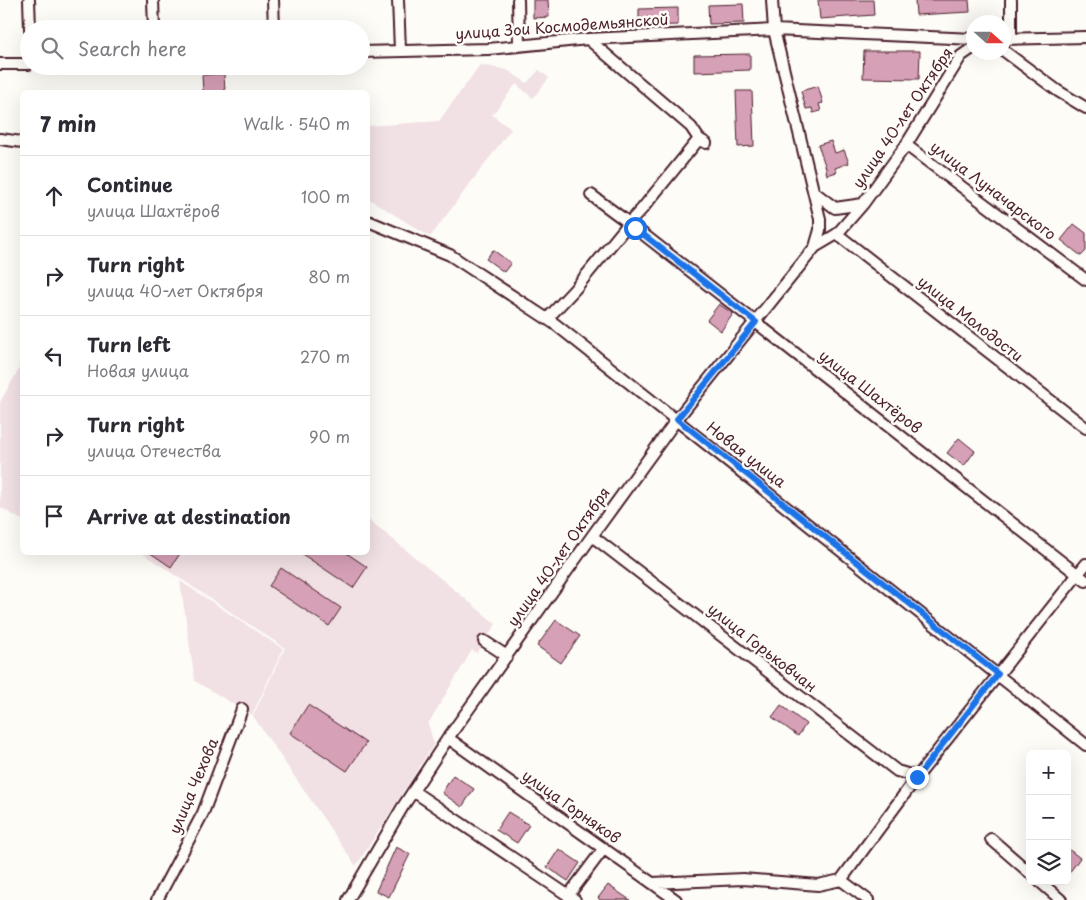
<!DOCTYPE html>
<meta charset="utf-8">
<style>
:root{--surface:#fff;--page:#f7f7f7;--text:#2b2b33;--muted:#7c7c81;--line:#e1e1e2}
body{margin:0;font-family:"Playpen Sans",sans-serif;background:var(--page);color:var(--text)}
.controls{position:absolute;right:15px;bottom:15px;display:grid;overflow:hidden;border-radius:8px;box-shadow:0 5px 20px #0002}
.controls button{width:45px;height:45px;display:grid;place-items:center;padding:0;border:0;border-bottom:1px solid var(--line);background:var(--surface);color:var(--text);font:25px sans-serif}
.compass{position:absolute;left:966px;top:15px;width:45px;height:45px;border-radius:50%;background:var(--surface);box-shadow:0 5px 20px #0002;rotate:111deg}
.stop{position:absolute;width:15px;height:15px;margin:-11px;border:4px solid #1a73e8;border-radius:50%;background:#fff}
.stop.end{background:#1a73e8;border-color:#fff;box-shadow:0 1px 5px #0008}
.list{margin:0;padding:0;list-style:none}
h2{display:flex;justify-content:space-between;align-items:center;height:65px;margin:0;padding:0 20px;font-size:21px}
h2 small{font-size:16px;font-weight:400;color:var(--muted)}
.list li{display:grid;grid-template-columns:32px 1fr auto;gap:15px;align-items:center;box-sizing:border-box;height:80px;padding:0 20px;border-top:1px solid var(--line)}
.list b{display:block;font-size:19px;white-space:nowrap}
.list p{margin:0;font-size:16px;white-space:nowrap;color:var(--muted)}
.list em{font-size:16px;font-style:normal;color:var(--muted)}
.icon{flex:none;width:28px;height:28px;fill:none;stroke:currentColor;stroke-width:2;stroke-linecap:round;stroke-linejoin:round}
.map{position:relative;flex:none;width:1086px;height:900px;overflow:hidden}
.search{position:absolute;background:var(--surface);box-shadow:0 5px 20px #0002;left:20px;top:20px;width:350px;height:55px;display:flex;align-items:center;gap:12px;box-sizing:border-box;padding:0 18px;border-radius:28px;color:var(--muted);font-size:19px}
.panel{position:absolute;background:var(--surface);box-shadow:0 5px 20px #0002;left:20px;top:90px;width:350px;height:465px;border-radius:8px}
.map>svg:first-child{display:block}
.built{fill:#f1e0e4}
.building{fill:#d6a0b7;stroke:#4a1f2b}
.lines{fill:none;stroke-linecap:round;stroke-linejoin:round}
.minor-casing{stroke:#4a1f2b;stroke-width:14}
.minor{stroke:#fdfcf7;stroke-width:10}
.route{stroke:#1a73e8;stroke-width:6}
.labels{text-anchor:middle;stroke-width:5;stroke-linejoin:round;paint-order:stroke}
.street-label{font-size:15px;fill:#4a1f2b;stroke:#fdfcf7}
</style>
<div class="map">
<svg width="1086" height="900" viewBox="0 0 1086 900">
<rect width="100%" height="100%" fill="#fdfcf7"/>
<filter id="ink" filterUnits="userSpaceOnUse"><feTurbulence type="fractalNoise" baseFrequency=".02" numOctaves="2"/><feDisplacementMap in="SourceGraphic" scale="10" xChannelSelector="R" yChannelSelector="G"/><feConvolveMatrix kernelMatrix="1 2 1 2 8 2 1 2 1" color-interpolation-filters="sRGB"/></filter>
<g filter="url(#ink)">
<path class="built" d="M480,65L507,70L527,83L539,70L549,78L533,98L516,84L492,115L511,129L430,237L368,198V164L370,161L368,160V126L439,121Z
M22,364V520L0,507V402Z
M368,519L496,624L477,653L472,650L428,724L434,744L356,866L253,716L285,648L142,553L368,552Z
M180,581L283,649L252,715L195,681Z"/>
<path class="building" d="M533,0H548L549,17L533,18Z
M818,0H873L874,15L820,19Z
M915,0H969L970,12L916,15Z
M743,4L744,23L709,24L708,5Z
M678,8V25L639,26V9Z
M864,51H920L919,79L863,78Z
M750,54V70L694,72V55Z
M224,74L225,92H203L202,75Z
M818,86L823,103L819,104L821,111L813,113L812,108L806,109L801,91Z
M736,91H752L754,146L738,147Z
M831,141L835,153L844,150L849,163L835,168L837,172L827,175L826,171H827L818,145Z
M1074,224L1086,233V251L1081,256L1061,240Z
M493,250L511,263L504,272L486,259Z
M719,304L733,314L721,331L707,320Z
M959,438L975,451L964,466L947,453Z
M149,552H181L171,567Z
M299,552H345L367,567L353,588Z
M281,568L341,608L329,626L269,586Z
M556,620L580,636L561,663L537,646Z
M308,705L366,743L347,771L290,733Z
M781,705L806,724L798,736L772,717Z
M453,775L474,789L462,807L442,793Z
M508,812L529,825L517,843L496,830Z
M396,847L410,854L389,897L376,891Z
M1067,848L1080,858L1069,873L1067,872Z
M559,849L580,863L568,881L547,867Z
M608,885L630,900H600L598,898Z"/>
<g class="lines">
<g class="minor-casing">
<path id="minor" d="M29,0L30,29
M153,0L154,29
M273,0L274,29
M398,0L400,50
M518,0L519,44
M1011,0V39
M588,39L691,127L699,139
M1004,39L1086,37
M1004,51L1058,91L1086,108
M361,52L488,49L588,39L774,30L974,39
M0,64H29
M0,139L22,142
M906,145L1086,280
M814,192L835,208L863,204
M591,195L629,223L642,209L699,139L706,143
M368,221L450,255L555,324L1086,745
M837,234L1086,428
M815,247L837,234L863,204L906,145L961,56L974,47
M547,319L575,289L629,223L1086,581
M592,536L897,771L917,777
M484,641L507,656
M448,738L676,900
M413,791L575,900
M991,839L1030,873
M841,880L917,777L1086,564
M841,880L868,900
M1039,881L1061,900
M652,883L743,879L818,885L841,880
M568,896L604,848
M157,900L203,813L242,709
M348,900L402,808L448,738L592,536L677,419L815,247L820,230V219L774,30L772,0"/>
</g>
<use href="#minor" class="minor"/>
</g>
</g>
<g class="lines" filter="url(#ink)">
<path class="route" d="M635,228L756,322L677,419L998,674L917,777"/>
</g>
<g class="labels">
<g class="street-label">
<text transform="translate(562 27) rotate(-4)" y="5">улица Зои Космодемьянской</text>
<text transform="translate(903 118) rotate(-56)" y="5">улица 40-лет Октября</text>
<text transform="translate(993 191) rotate(37)" y="5">улица Луначарского</text>
<text transform="translate(970 319) rotate(38)" y="5">улица Молодости</text>
<text transform="translate(870 392) rotate(38)" y="5">улица Шахтёров</text>
<text transform="translate(746 455) rotate(38)" y="5">Новая улица</text>
<text transform="translate(559 557) rotate(-55)" y="5">улица 40-лет Октября</text>
<text transform="translate(762 648) rotate(38)" y="5">улица Горьковчан</text>
<text transform="translate(194 786) rotate(-67)" y="5">улица Чехова</text>
<text transform="translate(571 807) rotate(35)" y="5">улица Горняков</text>
</g>
</g>
</svg>
<div class="controls">
<button>+</button>
<button>−</button>
<button><svg class="icon" aria-label="layers" viewBox="0 0 24 24"><path d="M12 4l9 5-9 5-9-5zM3 14l9 5 9-5"/></svg></button>
</div>
<svg class="compass" viewBox="-18 -18 36 36"><path d="M0-13l5 13h-10z" fill="#e53935"/><path d="M0 13l5-13h-10z" fill="#7c7c81"/></svg>
<div class="stop" style="left:635px;top:228px"></div>
<div class="stop end" style="left:917px;top:777px"></div>
<div class="search"><svg class="icon" aria-label="search" viewBox="0 0 24 24"><circle cx="10" cy="10" r="6"/><path d="M15 15l6 6"/></svg>Search here</div>
<section class="panel">
<h2>7 min<small>Walk · 540 m</small></h2>
<ul class="list">
<li><svg class="icon" aria-label="ahead" viewBox="0 0 24 24"><path d="M12 20V5M6 11l6-6 6 6"/></svg><div><b>Continue</b><p>улица Шахтёров</p></div><em>100 m</em></li>
<li><svg class="icon" aria-label="right" viewBox="0 0 24 24"><path d="M7 20v-9h11M14 6l5 5-5 5"/></svg><div><b>Turn right</b><p>улица 40-лет Октября</p></div><em>80 m</em></li>
<li><svg class="icon" aria-label="left" viewBox="0 0 24 24"><path d="M17 20v-9H6M10 6l-5 5 5 5"/></svg><div><b>Turn left</b><p>Новая улица</p></div><em>270 m</em></li>
<li><svg class="icon" aria-label="right" viewBox="0 0 24 24"><path d="M7 20v-9h11M14 6l5 5-5 5"/></svg><div><b>Turn right</b><p>улица Отечества</p></div><em>90 m</em></li>
<li><svg class="icon" aria-label="arrive" viewBox="0 0 24 24"><path d="M6 21V4h12l-3 4 3 4H6"/></svg><div><b>Arrive at destination</b></div></li>
</ul>
</section>
</div>
